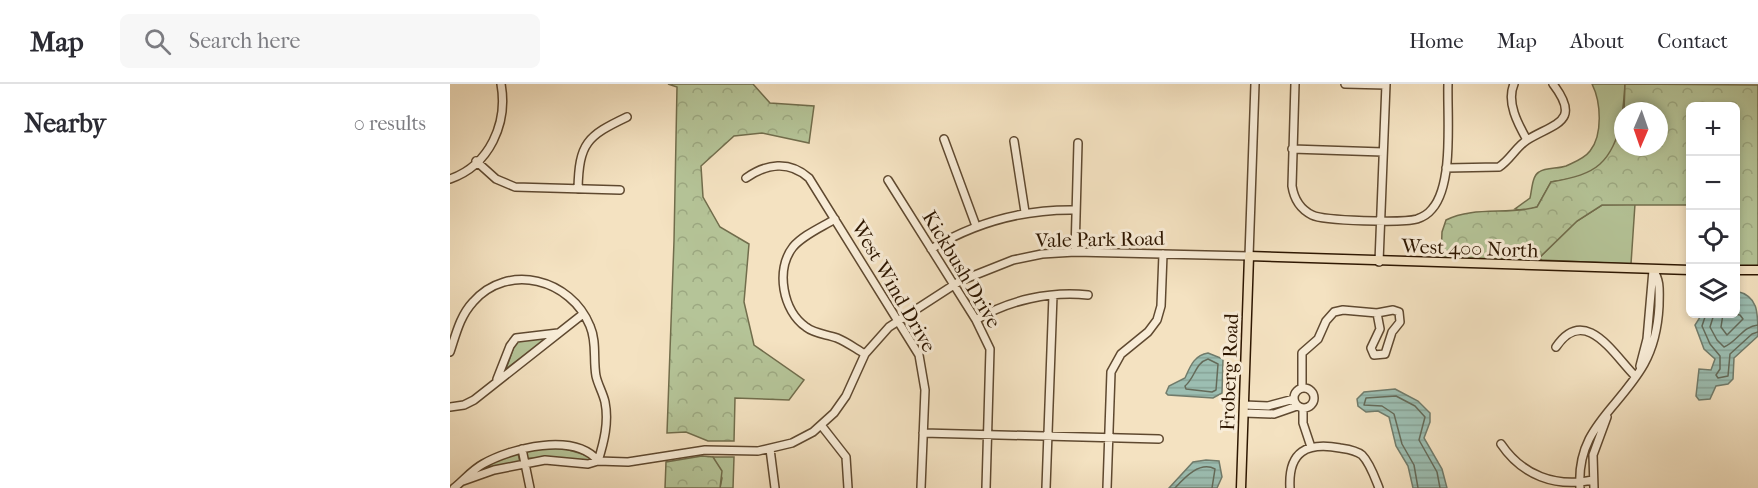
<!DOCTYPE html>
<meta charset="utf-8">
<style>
:root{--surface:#fff;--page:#f7f7f7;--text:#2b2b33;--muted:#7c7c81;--line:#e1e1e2}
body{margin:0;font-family:"IM FELL French Canon",serif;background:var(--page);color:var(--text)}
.controls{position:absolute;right:18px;top:18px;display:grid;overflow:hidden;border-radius:9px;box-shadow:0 3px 9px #0003}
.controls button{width:54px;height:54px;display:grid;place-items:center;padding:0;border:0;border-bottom:2px solid var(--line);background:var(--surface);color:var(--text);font:30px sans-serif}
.compass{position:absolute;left:1164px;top:18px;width:54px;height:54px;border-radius:50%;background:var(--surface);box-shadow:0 3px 9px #0003;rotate:182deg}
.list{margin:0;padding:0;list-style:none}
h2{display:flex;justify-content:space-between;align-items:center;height:78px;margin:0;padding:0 24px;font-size:26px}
h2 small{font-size:20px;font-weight:400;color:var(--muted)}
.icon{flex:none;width:33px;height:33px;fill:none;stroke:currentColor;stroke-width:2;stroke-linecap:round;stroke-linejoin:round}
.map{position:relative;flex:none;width:1308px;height:404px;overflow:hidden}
header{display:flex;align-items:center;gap:36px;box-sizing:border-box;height:84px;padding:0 30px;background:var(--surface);border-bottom:2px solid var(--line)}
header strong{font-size:28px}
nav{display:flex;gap:33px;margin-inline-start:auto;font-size:21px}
.search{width:420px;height:54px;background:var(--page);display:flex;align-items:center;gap:15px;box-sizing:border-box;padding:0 21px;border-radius:9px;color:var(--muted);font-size:22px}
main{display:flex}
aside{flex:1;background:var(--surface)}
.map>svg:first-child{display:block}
.green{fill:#b5c498;stroke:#716d4c;stroke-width:1.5}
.forest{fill:url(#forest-crowns);stroke:#716d4c;stroke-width:1.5}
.water{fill:url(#water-rules);stroke:#707b6b;stroke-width:1.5}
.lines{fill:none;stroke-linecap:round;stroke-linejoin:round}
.shore{stroke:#646a59;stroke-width:1.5}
.minor-casing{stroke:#5f4930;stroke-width:10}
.major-casing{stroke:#2d1600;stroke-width:11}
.minor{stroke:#f8ecd7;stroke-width:7}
.major{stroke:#f4e2c1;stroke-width:8}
.labels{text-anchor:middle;stroke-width:6;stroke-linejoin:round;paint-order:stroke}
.street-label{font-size:20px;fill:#2d1600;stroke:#f8ecd7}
</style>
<header>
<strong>Map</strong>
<div class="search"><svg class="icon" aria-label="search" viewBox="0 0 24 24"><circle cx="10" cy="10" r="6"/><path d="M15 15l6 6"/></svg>Search here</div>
<nav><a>Home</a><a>Map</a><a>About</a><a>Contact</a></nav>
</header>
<main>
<aside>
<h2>Nearby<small>0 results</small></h2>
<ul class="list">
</ul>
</aside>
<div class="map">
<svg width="1308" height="404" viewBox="0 0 1308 404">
<defs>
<pattern id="forest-crowns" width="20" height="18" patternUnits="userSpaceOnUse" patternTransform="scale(1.5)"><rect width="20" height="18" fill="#b5c498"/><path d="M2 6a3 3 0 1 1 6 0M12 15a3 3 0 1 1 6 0" fill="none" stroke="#9ca881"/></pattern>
<pattern id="water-rules" width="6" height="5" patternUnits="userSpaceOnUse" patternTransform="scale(1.5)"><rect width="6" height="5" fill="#9cbeb2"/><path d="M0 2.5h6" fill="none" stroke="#87a397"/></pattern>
</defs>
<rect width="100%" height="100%" fill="#f4e2c1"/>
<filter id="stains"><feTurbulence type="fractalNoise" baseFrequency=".00333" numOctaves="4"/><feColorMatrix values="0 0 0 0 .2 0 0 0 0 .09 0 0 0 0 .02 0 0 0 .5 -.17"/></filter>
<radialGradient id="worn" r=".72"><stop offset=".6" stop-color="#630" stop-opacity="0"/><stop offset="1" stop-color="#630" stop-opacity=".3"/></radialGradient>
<path class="green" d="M1142,0H1175C1173,31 1171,74 1138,90C1127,95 1112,96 1101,98L1087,123L1074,127L1065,125L1080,114C1082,106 1082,92 1089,88C1096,83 1108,85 1116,82C1124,78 1134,75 1140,67C1153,51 1151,18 1142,0Z
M1185,120L1181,180L1092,176L1089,174L1127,137L1152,121Z
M94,254L95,256L56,285L66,257Z
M109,363L142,373V378L77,374V366Z
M68,369L70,379L30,387L31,383Z
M263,373H284L283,404H270L272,394Z"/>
<path class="forest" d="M218,0H303L320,19L364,22L359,59L312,49L284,52L251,82L253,113L270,143L299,160L294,218L304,261L354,296L339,316L285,314L284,357H258L236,348L217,349L224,157L227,3Z
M1175,0L1308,1V184H1286V22H1240V121H1152L1127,137L1089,174L1071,176L991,173L992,148L996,136C1023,122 1058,131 1087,123L1101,98C1148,90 1160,80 1173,34V63H1209V27H1174Z
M252,372L263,373L272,387L270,404H215L216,378Z"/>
<path class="water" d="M1286,207C1308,212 1308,227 1308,252L1284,274L1283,295L1278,300L1266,302L1260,315L1249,316L1246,312L1249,285L1261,286L1265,275L1254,265L1245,241L1252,230H1286Z
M758,269L773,275L772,309L763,314L718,311L716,309L719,302L735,294C740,283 744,271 758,269Z
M945,305L968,317L980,329V338L974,354L992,385L997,404H963L958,382L946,362L939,333L928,327L916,328L908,322L907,315L914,308Z
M756,376L769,377L772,393L767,404H719L743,378Z"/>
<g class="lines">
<path class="shore" d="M1256,230L1252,242L1260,260L1270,272V285L1266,291L1268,294L1278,292L1280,270L1302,250L1308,248
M1264,230L1260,243L1267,256L1274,263C1287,258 1293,242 1308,241
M1273,230L1271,243L1277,251L1293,235L1290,231L1283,230
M758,275L768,280L766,306L762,308L736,305L735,302C745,294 745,279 758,275Z
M725,404C735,393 750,377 765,385L762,404
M968,404L964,381L952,360L944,330L932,322L914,321L916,314L946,312L965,322L975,333L969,356L987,388L990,404"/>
<g class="minor-casing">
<path id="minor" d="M845,0L842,102C844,115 850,125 862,131C874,137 953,139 967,135C973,133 978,130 982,125C1004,100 997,33 998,0
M895,0L936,1
M1064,0C1056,18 1068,40 1077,56
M494,55L526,142
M564,57L575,128
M842,65L933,68
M26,77L46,95L65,103L170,106
M996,84L1049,83C1060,76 1066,63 1077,56C1105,39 1132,38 1103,0
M296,94C316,80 339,76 359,94L469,271L475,306L471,404
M0,95C40,81 58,39 51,0
M438,96L526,236L540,265L536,404
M128,105C129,59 137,52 177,33
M385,135C372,143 353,151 343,163C325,186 333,227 356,243C365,250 376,250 387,254C397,258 406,265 415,270
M481,165C526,138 574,125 626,126
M625,168L628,59
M929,178L936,0
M526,236C559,216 600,207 638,211
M1106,263C1135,220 1164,271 1185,292
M0,268C6,250 10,232 23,218C58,178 121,195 140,242C147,258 143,275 146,292C148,301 153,309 155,318C159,338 154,358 148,377
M1190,282L1197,255L1203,186
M47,295L60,262L66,254L108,249
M844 314a10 10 0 1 1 20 0a10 10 0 1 1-20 0Z
M852,304V269L868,255L876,237L884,228L893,226L927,229L943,226L949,228L950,238L942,248L935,270L924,271L921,264L930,245L927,229
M794,321L818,322L844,315
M0,323L14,321L24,316L133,230
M853,325V339L861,363
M794,329L824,330L847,322
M371,341L396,373L398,404
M473,349L709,355
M1051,360C1072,391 1105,404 1143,396
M72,365L80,404
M320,365L325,404
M13,397L44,386L95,376L138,380L148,377L178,378L255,366L308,367L342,359L363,348L384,329L396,312L415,270L439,243L510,197L563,176L592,170L625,168L799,172L805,0
M4,404C14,396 22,386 33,380C61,364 124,348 148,377
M596,404L603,211
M657,404L661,288L671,270L698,248L707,236L711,222L713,170
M840,404C838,367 857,358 890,364C897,365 906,366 912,371C920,379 925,394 929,404
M1130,404C1126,344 1168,326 1194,280C1204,262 1208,241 1209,222C1209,208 1211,197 1203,186
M1144,404L1143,371L1157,333"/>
</g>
<g class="major-casing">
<path id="major" d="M1286,186H1308
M791,404L799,172L1240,186"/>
</g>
<use href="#minor" class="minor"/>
<use href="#major" class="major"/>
</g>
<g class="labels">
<g class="street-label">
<text transform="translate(650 155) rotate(-1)" y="7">Vale Park Road</text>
<text transform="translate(1020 164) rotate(2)" y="7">West 400 North</text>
<text transform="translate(512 185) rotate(59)" y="7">Kickbush Drive</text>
<text transform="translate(444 202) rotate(60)" y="7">West Wind Drive</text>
<text transform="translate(779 288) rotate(-88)" y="7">Froberg Road</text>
</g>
</g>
<rect width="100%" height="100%" filter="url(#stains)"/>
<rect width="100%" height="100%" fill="url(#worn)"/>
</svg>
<div class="controls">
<button>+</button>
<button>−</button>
<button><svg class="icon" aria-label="locate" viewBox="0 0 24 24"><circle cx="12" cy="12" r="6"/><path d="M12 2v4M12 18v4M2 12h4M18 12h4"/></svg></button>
<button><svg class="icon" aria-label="layers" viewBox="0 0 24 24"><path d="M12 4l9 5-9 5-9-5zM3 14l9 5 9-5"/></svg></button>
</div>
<svg class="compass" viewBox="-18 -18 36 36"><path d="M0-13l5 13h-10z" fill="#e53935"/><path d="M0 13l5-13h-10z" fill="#7c7c81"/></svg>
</div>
</main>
